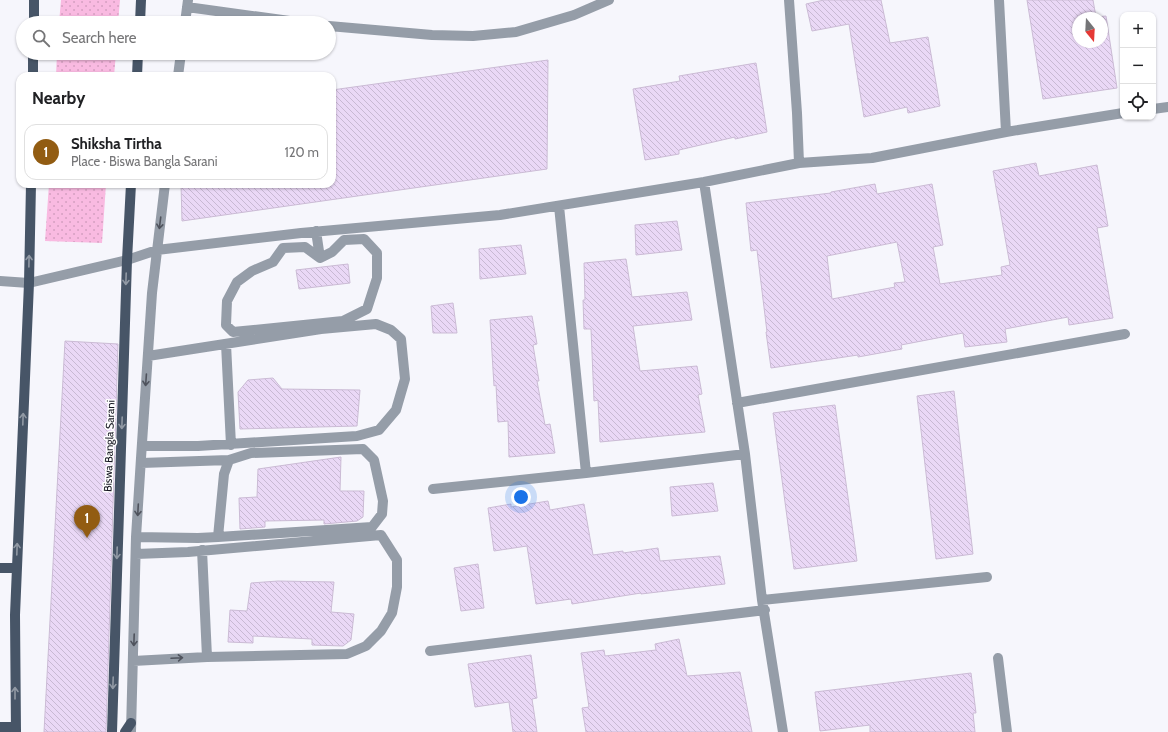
<!DOCTYPE html>
<meta charset="utf-8">
<style>
:root{--surface:#fff;--page:#f6f6f6;--text:#202124;--muted:#757577;--line:#e0e0e0;--accent:#925c12}
body{margin:0;font-family:Cabin,sans-serif;background:var(--page);color:var(--text)}
.controls{position:absolute;right:12px;top:12px;display:grid;overflow:hidden;border-radius:8px;box-shadow:0 1px 3px #0004}
.controls button{width:36px;height:36px;display:grid;place-items:center;padding:0;border:0;border-bottom:1px solid var(--line);background:var(--surface);color:var(--text);font:20px sans-serif}
.compass{position:absolute;left:1072px;top:12px;width:36px;height:36px;border-radius:50%;background:var(--surface);box-shadow:0 1px 3px #0004;rotate:162deg}
.you{position:absolute;left:521px;top:497px;width:14px;height:14px;margin:-10px;border:3px solid #fff;border-radius:50%;background:#1a73e8;box-shadow:0 0 0 6px #1a73e833}
.badge{display:grid;place-items:center;width:26px;height:26px;border-radius:50%;background:var(--accent);color:#fff;font-size:13px;font-weight:700}
.pin{position:absolute;translate:-50% -33px;filter:drop-shadow(0 1px 2px #0008)}
.pin::after{content:'';position:absolute;top:21px;width:14px;height:12px;background:inherit;clip-path:polygon(0 0,100% 0,50% 100%)}
.list{margin:0;padding:0;list-style:none}
h2{display:flex;justify-content:space-between;align-items:center;height:52px;margin:0;padding:0 16px;font-size:17px}
h2 small{font-size:13px;font-weight:400;color:var(--muted)}
.list li{display:grid;grid-template-columns:26px 1fr auto;gap:12px;align-items:center;box-sizing:border-box;height:56px;margin:0 8px 8px;padding:0 8px;border:1px solid var(--line);border-radius:12px}
.list b{display:block;font-size:15px;white-space:nowrap}
.list p{margin:0;font-size:13px;white-space:nowrap;color:var(--muted)}
.list em{font-size:13px;font-style:normal;color:var(--muted)}
.icon{flex:none;width:22px;height:22px;fill:none;stroke:currentColor;stroke-width:2;stroke-linecap:round;stroke-linejoin:round}
.map{position:relative;flex:none;width:1168px;height:732px;overflow:hidden}
.search{position:absolute;background:var(--surface);box-shadow:0 1px 3px #0004;left:16px;top:16px;width:320px;height:44px;display:flex;align-items:center;gap:10px;box-sizing:border-box;padding:0 14px;border-radius:22px;color:var(--muted);font-size:15px}
.panel{position:absolute;background:var(--surface);box-shadow:0 1px 3px #0004;left:16px;top:72px;width:320px;height:116px;border-radius:12px}
.map>svg:first-child{display:block}
.grass{fill:url(#grass-dots)}
.building{fill:url(#building-back-hatch);stroke:#cbbbd5;fill-rule:evenodd}
.lines{fill:none;stroke-linecap:round;stroke-linejoin:round}
.minor{stroke:#959da8;stroke-width:10}
.major{stroke:#475567;stroke-width:10}
.oneway{stroke:#4f535d}
.oneway2{stroke:#9199a4}
.labels{text-anchor:middle;stroke-width:3;stroke-linejoin:round;paint-order:stroke}
.street-label{font-size:11px;fill:#151620;stroke:#fff}
</style>
<div class="map">
<svg width="1168" height="732" viewBox="0 0 1168 732">
<defs>
<pattern id="grass-dots" width="8" height="8" patternUnits="userSpaceOnUse"><rect width="8" height="8" fill="#f9bae1"/><path d="M2 2h.1M6 6h.1" fill="none" stroke="#d59fc1" stroke-width="1.8" stroke-linecap="round"/></pattern>
<pattern id="building-back-hatch" width="6" height="6" patternUnits="userSpaceOnUse"><rect width="6" height="6" fill="#ead8f6"/><path d="M-1 5l2 2M0 0l6 6M5-1l2 2" fill="none" stroke="#c8b9d3"/></pattern>
</defs>
<rect width="100%" height="100%" fill="#f6f6fc"/>
<path class="grass" d="M61,0H120L118,23H59Z
M57,53H116L114,76H56Z
M49,184H106L102,243L45,241Z"/>
<path class="building" d="M824,0H881L890,43L928,37L940,106L908,113L907,107L864,117L849,24L812,31L806,4Z
M1027,0H1093L1096,17L1106,16L1117,88L1043,99ZM1078,18H1102V42H1078Z
M548,60L547,169L182,221L181,184H332V90Z
M756,63L767,132L735,139V137L679,150V154L645,160L633,89L680,81L679,76Z
M1036,163L1039,176L1097,165L1108,226L1097,228L1113,318L1069,325L1068,317L1005,329L1007,342L965,347L963,333L901,345L902,349L858,357V355L771,368L766,332H767L757,250L751,251L746,203L831,193V192L875,184L877,194L932,184L943,245L933,247L940,284L1002,275L1001,267L1010,265L993,171ZM897,242L905,282L894,283L895,287L832,299L827,256Z
M677,221L682,250L636,255L635,225Z
M521,245L526,274L480,279L479,249Z
M626,259L632,297L687,292L692,320L633,326L640,371L697,366L702,394L698,395L705,432L600,442L598,400L594,401L591,329H584L583,300H585L584,263Z
M348,264L350,283L299,289L296,270Z
M453,303L457,333H433L431,306Z
M532,316L537,344L533,345L539,381H537L545,425L550,424L555,453L509,457L508,421L498,422L496,385L494,386L490,320Z
M65,341L118,344L106,732H44Z
M273,378L282,389L360,390L357,426L240,429L238,392L248,380Z
M954,391L973,554L936,559L917,396Z
M835,405L857,561L794,569L773,413Z
M341,457L340,491H364L363,517L357,521L324,524V520L265,521V527L240,529L239,498L257,497L258,469Z
M713,483L718,511L672,516L670,487Z
M548,501L550,510L584,504L593,555L623,551V553L658,548L660,561L720,556L725,584L641,594V593L572,604L571,599L536,604L527,546L494,551L488,508L511,504V507Z
M478,564L484,608L461,611L454,568Z
M278,581L334,582L331,612L354,614L351,640L343,646L312,645V639L253,636V643L228,642L230,610L247,611L251,583Z
M679,639L687,676L740,672L752,732H586L582,708L589,707L581,653L604,650L605,656L656,650L655,644Z
M531,655L537,698L532,699L537,732H513L509,702L475,707L468,664Z
M971,673L976,713H973L975,732H870V725L820,731L815,692Z"/>
<g class="lines">
<path class="minor" d="M789,0L797,113L799,163
M999,0L1006,132
M187,7L304,23
M185,23L188,0
M329,26L432,35L473,36L516,32L574,15L609,0
M178,76L181,53
M1153,109L1168,107
M704,182L745,454L762,600L783,732
M559,206L586,473
M316,231L320,258L332,252L344,240L364,239L377,253V278L367,309L343,321L233,332L226,325L227,301L237,282L252,271L273,262L283,248L305,247L320,258
M0,281L29,283L127,260L157,250L301,233L500,215L704,182L799,163L872,158L1006,132L1123,113
M226,344L231,445
M737,403L1125,334
M142,446H198L357,436L379,430L396,410L405,379L401,339L391,330L376,324L321,329L148,356
M141,463L229,460
M433,489L586,473L745,454
M136,537L198,538L218,537L372,527L382,514L383,501L374,460L363,449L251,453L229,460L224,474L218,537
M202,550L207,657
M762,600L987,577
M430,651L765,610
M998,658L1007,732
M133,661L207,657L347,654L366,646L381,631L392,613L397,587V560L381,535L188,552L136,554
M131,731L136,537L141,458L152,293L165,184"/>
<path class="major" d="M34,23V0
M140,23L141,0
M33,76V53
M137,76L138,53
M0,568H16
M0,727H16
M16,732L15,615L29,283L31,184
M112,732L127,260L131,184
M125,732L131,723"/>
</g>
<defs><path id="oneway-shaft" d="M-6 0H5M1.5-3L5.5 0L1.5 3" fill="none" stroke-width="1.6" stroke-linecap="round" stroke-linejoin="round"/></defs>
<g class="oneway">
<use href="#oneway-shaft" transform="translate(160 223) rotate(97)"/>
<use href="#oneway-shaft" transform="translate(146 380) rotate(94)"/>
<use href="#oneway-shaft" transform="translate(138 510) rotate(93)"/>
<use href="#oneway-shaft" transform="translate(134 640) rotate(92)"/>
<use href="#oneway-shaft" transform="translate(177 658) rotate(-3)"/>
</g>
<g class="oneway2">
<use href="#oneway-shaft" transform="translate(29 261) rotate(-89)"/>
<use href="#oneway-shaft" transform="translate(126 279) rotate(92)"/>
<use href="#oneway-shaft" transform="translate(23 419) rotate(-88)"/>
<use href="#oneway-shaft" transform="translate(122 423) rotate(92)"/>
<use href="#oneway-shaft" transform="translate(17 549) rotate(-88)"/>
<use href="#oneway-shaft" transform="translate(117 553) rotate(92)"/>
<use href="#oneway-shaft" transform="translate(113 683) rotate(92)"/>
<use href="#oneway-shaft" transform="translate(15 693) rotate(-90)"/>
</g>
<g class="labels">
<g class="street-label">
<text transform="translate(109 446) rotate(-88)" y="4">Biswa Bangla Sarani</text>
</g>
</g>
</svg>
<div class="controls">
<button>+</button>
<button>−</button>
<button><svg class="icon" aria-label="locate" viewBox="0 0 24 24"><circle cx="12" cy="12" r="6"/><path d="M12 2v4M12 18v4M2 12h4M18 12h4"/></svg></button>
</div>
<svg class="compass" viewBox="-18 -18 36 36"><path d="M0-13l5 13h-10z" fill="#e53935"/><path d="M0 13l5-13h-10z" fill="#757577"/></svg>
<div class="you"></div>
<div class="pin badge" style="left:87px;top:538px">1</div>
<div class="search"><svg class="icon" aria-label="search" viewBox="0 0 24 24"><circle cx="10" cy="10" r="6"/><path d="M15 15l6 6"/></svg>Search here</div>
<section class="panel">
<h2>Nearby<small></small></h2>
<ul class="list">
<li><span class="badge">1</span><div><b>Shiksha Tirtha</b><p>Place · Biswa Bangla Sarani</p></div><em>120 m</em></li>
</ul>
</section>
</div>
